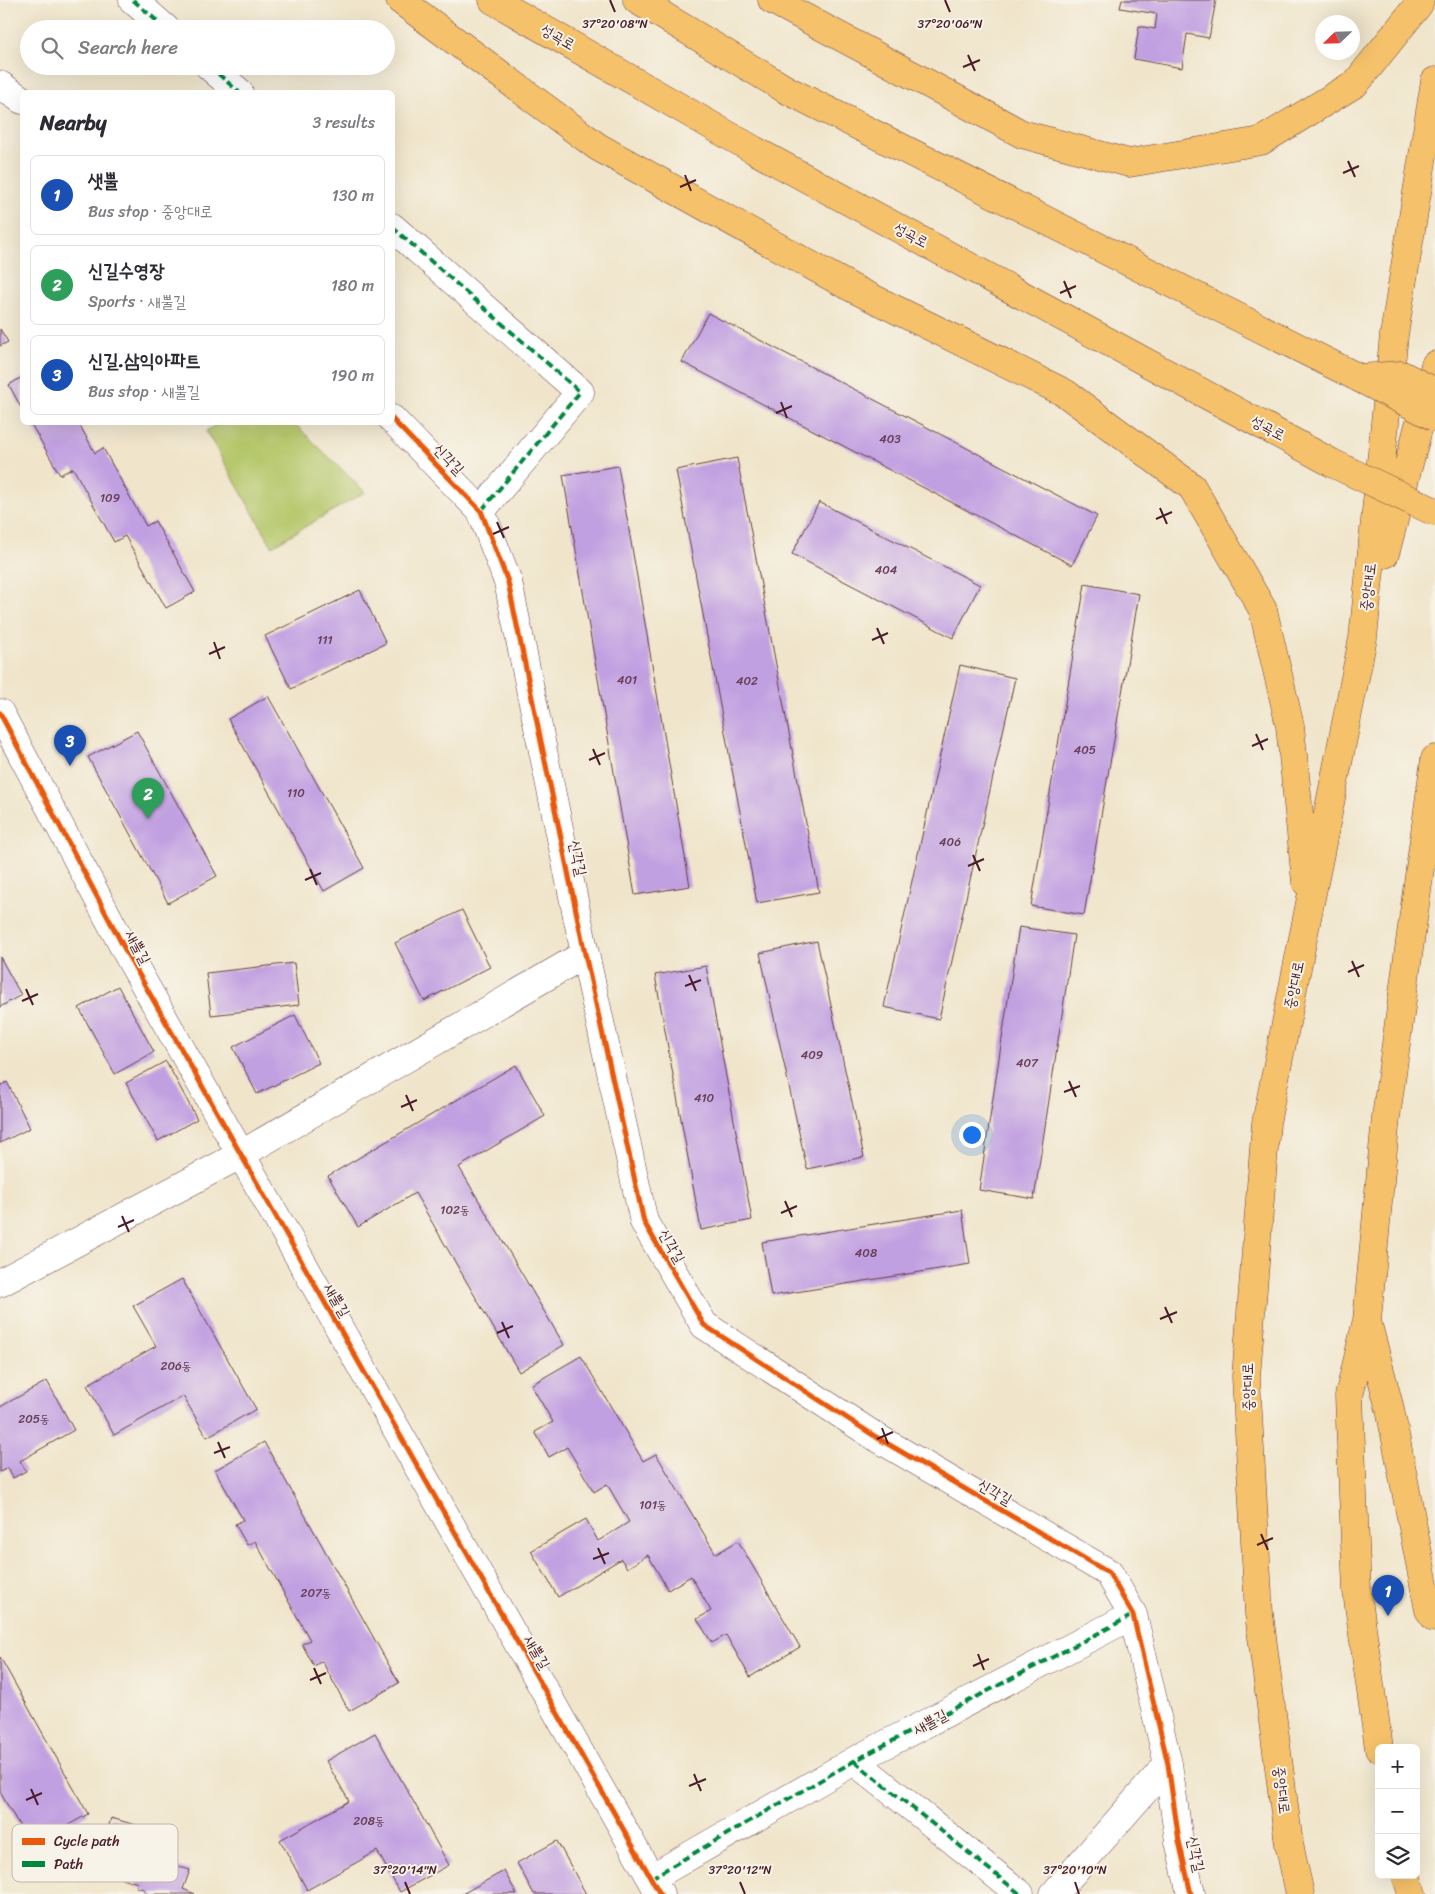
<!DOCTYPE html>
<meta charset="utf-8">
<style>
:root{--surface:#fff;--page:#f7f7f7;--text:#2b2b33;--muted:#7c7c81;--line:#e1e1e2;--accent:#b5179e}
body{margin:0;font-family:Sriracha,"Poor Story",sans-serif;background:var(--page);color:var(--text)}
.controls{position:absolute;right:15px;bottom:15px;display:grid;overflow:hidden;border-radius:8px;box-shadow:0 5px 20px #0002}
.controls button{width:45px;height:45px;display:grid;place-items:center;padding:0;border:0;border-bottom:1px solid var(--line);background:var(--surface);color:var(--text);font:25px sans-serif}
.compass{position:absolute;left:1315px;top:15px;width:45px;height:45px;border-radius:50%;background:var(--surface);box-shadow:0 5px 20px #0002;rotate:247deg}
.you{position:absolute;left:971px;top:1134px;width:18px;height:18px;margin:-12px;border:4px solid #fff;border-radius:50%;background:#1a73e8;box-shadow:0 0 0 8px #1a73e833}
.badge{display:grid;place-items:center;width:32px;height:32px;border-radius:50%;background:var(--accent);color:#fff;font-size:16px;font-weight:700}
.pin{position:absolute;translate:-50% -41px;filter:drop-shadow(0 1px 2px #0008)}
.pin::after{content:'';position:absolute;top:26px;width:18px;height:15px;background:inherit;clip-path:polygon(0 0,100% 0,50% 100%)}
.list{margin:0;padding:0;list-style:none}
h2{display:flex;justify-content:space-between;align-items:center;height:65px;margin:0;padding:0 20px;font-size:21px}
h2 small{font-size:16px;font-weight:400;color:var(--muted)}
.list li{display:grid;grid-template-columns:32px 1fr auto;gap:15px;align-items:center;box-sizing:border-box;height:80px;margin:0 10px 10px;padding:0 10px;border:1px solid var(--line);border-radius:8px}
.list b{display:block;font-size:19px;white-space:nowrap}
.list p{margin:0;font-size:16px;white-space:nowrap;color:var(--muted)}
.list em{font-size:16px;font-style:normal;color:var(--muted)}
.icon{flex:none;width:28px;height:28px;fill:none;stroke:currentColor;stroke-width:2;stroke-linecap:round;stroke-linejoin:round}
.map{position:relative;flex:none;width:1435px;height:1894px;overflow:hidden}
.search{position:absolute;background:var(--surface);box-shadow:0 5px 20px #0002;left:20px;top:20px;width:375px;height:55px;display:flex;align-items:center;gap:12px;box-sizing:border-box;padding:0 18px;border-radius:28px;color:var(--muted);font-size:19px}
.panel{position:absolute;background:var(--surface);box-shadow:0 5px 20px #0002;left:20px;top:90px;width:375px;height:335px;border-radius:8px}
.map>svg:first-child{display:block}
.green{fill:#b5c76a;stroke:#80734a}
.building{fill:#c1a0e1}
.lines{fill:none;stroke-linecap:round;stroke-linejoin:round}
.minor-casing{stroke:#633d43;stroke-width:29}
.major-casing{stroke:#633d43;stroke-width:29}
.minor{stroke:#fff;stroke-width:28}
.major{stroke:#f5c16b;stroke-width:28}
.major-bridge-casing{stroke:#633d43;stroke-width:29;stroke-linecap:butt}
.major-bridge{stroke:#f5c16b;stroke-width:28}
.quiet{stroke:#00873e;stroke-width:4;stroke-dasharray:8 4;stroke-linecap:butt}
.cycleway-casing{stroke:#f7f3e8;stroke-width:8}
.cycleway{stroke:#e8590c;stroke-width:5}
.ticks{fill:none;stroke:#4a1f2b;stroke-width:2}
.labels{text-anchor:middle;stroke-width:4;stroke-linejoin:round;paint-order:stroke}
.number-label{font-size:12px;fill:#683f58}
.street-label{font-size:15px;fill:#4a1f2b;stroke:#f7f3e8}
.key{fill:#f7f3e8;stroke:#c3b3af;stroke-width:1}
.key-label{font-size:14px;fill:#4a1f2b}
.ticks-label{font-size:12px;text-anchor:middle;fill:#4a1f2b;stroke:#f7f3e8;stroke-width:4;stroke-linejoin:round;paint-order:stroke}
</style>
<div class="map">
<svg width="1435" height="1894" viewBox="0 0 1435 1894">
<rect width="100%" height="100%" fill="#f7f3e8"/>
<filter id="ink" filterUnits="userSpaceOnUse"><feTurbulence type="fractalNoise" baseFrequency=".02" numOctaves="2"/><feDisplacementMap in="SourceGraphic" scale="10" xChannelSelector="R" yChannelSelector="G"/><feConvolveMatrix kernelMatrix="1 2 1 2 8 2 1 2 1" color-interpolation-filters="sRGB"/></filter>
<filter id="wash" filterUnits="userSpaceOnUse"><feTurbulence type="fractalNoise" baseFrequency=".0096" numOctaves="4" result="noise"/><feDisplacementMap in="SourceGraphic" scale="20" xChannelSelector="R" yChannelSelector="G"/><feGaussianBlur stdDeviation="1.12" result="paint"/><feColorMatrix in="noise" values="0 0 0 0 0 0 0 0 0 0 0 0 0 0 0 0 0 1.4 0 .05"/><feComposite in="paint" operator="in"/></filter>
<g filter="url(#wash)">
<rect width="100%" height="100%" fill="#f0e5cb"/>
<path class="green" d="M219,423H294L365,492L272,546L206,431Z"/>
<g id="blocks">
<path class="building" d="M1122,0H1216L1209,38L1187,34L1182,68L1134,59L1139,26L1155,29L1157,14L1120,8Z
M708,313L1097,516L1072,565L682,362Z
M0,329L8,342L0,346Z
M22,377V409L9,385Z
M30,422H78L95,453L103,448L146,526L155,521L195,592L166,608L125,536L114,542L73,468L60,475Z
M737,458L819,892L757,903L676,470Z
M618,466L690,886L635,895L563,475Z
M819,502L980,585L953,638L792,554Z
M1085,584L1139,594L1084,915L1031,906Z
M360,590L386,643L291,689L265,636Z
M960,665L1015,678L939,1019L884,1007Z
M268,696L364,868L324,891L228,719Z
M137,731L217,876L168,903L88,757Z
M462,910L490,967L424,1001L395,943Z
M1019,927L1074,935L1034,1199L979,1190Z
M817,941L864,1157L807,1169L760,953Z
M0,957L21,995L0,1007Z
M294,963L299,1005L211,1015L206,973Z
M706,966L752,1220L701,1230L655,975Z
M118,986L154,1052L115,1074L79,1008Z
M295,1015L319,1063L257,1094L233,1047Z
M166,1061L197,1119L158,1141L126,1083Z
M516,1065L545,1116L459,1167L564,1345L519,1372L415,1193L358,1227L328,1176Z
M7,1082L30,1128L0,1143V1086Z
M962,1210L970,1264L771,1296L762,1242Z
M182,1279L256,1409L207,1437L183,1396L114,1435L87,1385L156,1346L133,1306Z
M581,1356L643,1461L656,1454L716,1554L738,1541L800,1647L750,1677L726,1635L712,1643L697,1619L711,1611L691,1576L668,1590L648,1555L627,1568L621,1559L558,1597L531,1551L586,1519L598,1541L629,1522L607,1484L594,1492L567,1447L549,1457L535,1432L553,1422L531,1385Z
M47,1381L74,1430L20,1461L26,1471L13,1478L8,1468L0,1472V1407Z
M264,1442L399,1683L349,1711L322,1661L314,1666L302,1644L310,1640L255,1541L247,1545L235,1524L243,1520L215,1470Z
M0,1657L88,1814L31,1846L0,1792Z
M375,1733L449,1865L400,1892L377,1851L307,1890L280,1840L349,1801L326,1761Z
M111,1818L178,1837L170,1864L190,1870L183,1889L195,1894H147L144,1889L136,1887L138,1883L96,1871Z
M557,1841L586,1894H534L517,1863Z
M504,1871L517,1894H462Z"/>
</g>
</g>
<g filter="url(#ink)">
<use href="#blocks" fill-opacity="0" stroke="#633d43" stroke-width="1"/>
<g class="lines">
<g class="minor-casing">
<path id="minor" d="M133,0L166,29
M209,66L239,92
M0,85L22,100
M392,227L580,392L481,511
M392,419L481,511L508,582L585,954L644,1222L704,1325L876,1437L1109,1573L1133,1615L1168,1764L1179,1841L1191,1894
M0,713L129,957L660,1894
M0,1283L240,1155L585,954
M854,1761L1020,1894
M651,1878L854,1761L1133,1615
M1054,1894L1168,1764"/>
</g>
<g class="major-casing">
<path id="major" d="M400,0L598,147L850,287L1065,393L1192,487L1263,610L1290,726L1306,882
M493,0L754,150L1334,464
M637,0L787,90L1359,378
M772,0L1022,134L1129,163L1261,141L1356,83L1419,4L1420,0
M1385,554L1435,365
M1368,1325L1390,1409L1429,1610L1435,1618
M1379,1748L1357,1592L1349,1396L1367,1320L1386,1117L1435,759
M1406,1875L1412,1894
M1300,1894L1289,1844L1259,1614L1246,1377L1266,1123L1363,638L1394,335L1435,81"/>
</g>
<use href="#minor" class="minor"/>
<use href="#major" class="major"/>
<g class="major-bridge-casing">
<path id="major-bridge" d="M1359,378L1435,417
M1361,378L1402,375L1435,392
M1334,464L1435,512"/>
</g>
<use href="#major-bridge" class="major-bridge"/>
<path class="quiet" d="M133,0L166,29
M209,66L239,92
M392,227L580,392L481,511
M854,1761L1020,1894
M651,1878L854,1761L1133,1615"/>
<g class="cycleway-casing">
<path id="cycleway" d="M392,419L481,511L508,582L585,954L644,1222L704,1325L876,1437L1109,1573L1133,1615L1168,1764L1179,1841L1191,1894
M0,713L129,957L660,1894"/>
</g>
<use href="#cycleway" class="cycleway"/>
</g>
</g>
<path class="ticks" d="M610,0L615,12M945,0L950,12M968,55L975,71M963,67L980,60M1348,161L1355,177M1343,173L1359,166M685,175L691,191M680,187L696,180M1064,281L1071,298M1060,293L1076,286M781,402L787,418M776,413L792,406M1160,508L1167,524M1156,519L1172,512M497,522L504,538M493,534L509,527M877,628L884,644M872,640L888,633M214,642L220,659M209,654L225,647M1256,734L1263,750M1252,746L1268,739M593,749L600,765M589,760L605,753M973,855L980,871M968,866L984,859M310,869L317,885M305,880L321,873M1352,961L1359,977M1348,972L1364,965M689,975L696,991M685,986L701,980M26,989L33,1005M22,1001L38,994M1069,1081L1076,1097M1064,1092L1080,1086M406,1095L413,1111M401,1107L417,1100M785,1201L792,1217M781,1213L797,1206M122,1216L129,1232M118,1227L134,1220M1165,1307L1172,1323M1160,1319L1177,1312M502,1322L509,1338M497,1333L513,1326M882,1428L888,1444M877,1439L893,1432M218,1442L225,1458M214,1453L230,1447M1261,1534L1268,1550M1257,1545L1273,1538M598,1548L605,1564M593,1559L609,1553M978,1654L984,1670M973,1666L989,1659M314,1668L321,1684M310,1680L326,1673M694,1774L701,1791M689,1786L706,1779M31,1789L38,1805M26,1800L42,1793M405,1882L410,1894M740,1882L745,1894M1075,1882L1079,1894"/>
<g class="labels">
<g class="number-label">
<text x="890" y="443">403</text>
<text x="110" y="502">109</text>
<text x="886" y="574">404</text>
<text x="325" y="644">111</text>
<text x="627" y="684">401</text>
<text x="747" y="685">402</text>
<text x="1085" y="754">405</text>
<text x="296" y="797">110</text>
<text x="950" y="846">406</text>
<text x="812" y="1059">409</text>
<text x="1027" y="1067">407</text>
<text x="704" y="1102">410</text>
<text x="455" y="1214">102동</text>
<text x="866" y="1257">408</text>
<text x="176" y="1370">206동</text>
<text x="34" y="1423">205동</text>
<text x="653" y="1509">101동</text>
<text x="316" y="1597">207동</text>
<text x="369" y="1825">208동</text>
</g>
<g class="street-label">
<text transform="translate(558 37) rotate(30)" y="5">성곡로</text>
<text transform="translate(911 235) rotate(28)" y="5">성곡로</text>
<text transform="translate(1268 428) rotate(28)" y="5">성곡로</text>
<text transform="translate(449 459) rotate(46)" y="5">신각길</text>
<text transform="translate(1368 587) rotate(-84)" y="5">중앙대로</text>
<text transform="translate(578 858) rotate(78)" y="5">신각길</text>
<text transform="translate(138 947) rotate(62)" y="5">새뿔길</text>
<text transform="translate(1294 985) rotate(-79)" y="5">중앙대로</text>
<text transform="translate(672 1246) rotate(60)" y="5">신각길</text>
<text transform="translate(337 1300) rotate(60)" y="5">새뿔길</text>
<text transform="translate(1248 1387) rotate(-91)" y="5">중앙대로</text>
<text transform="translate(995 1492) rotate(30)" y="5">신각길</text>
<text transform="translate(537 1652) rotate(60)" y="5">새뿔길</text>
<text transform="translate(930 1722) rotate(-28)" y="5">새뿔길</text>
<text transform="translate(1282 1790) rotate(83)" y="5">중앙대로</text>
<text transform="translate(1196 1854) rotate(78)" y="5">신각길</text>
</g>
</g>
<rect x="12" y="1824" width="166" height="58" rx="8" class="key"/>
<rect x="22" y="1838" width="23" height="7" fill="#e8590c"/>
<rect x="22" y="1861" width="23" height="6" fill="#00873e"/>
<g class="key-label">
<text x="54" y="1846">Cycle path</text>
<text x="54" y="1869">Path</text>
</g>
<g class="ticks-label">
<text x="615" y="28">37°20'08"N</text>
<text x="950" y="28">37°20'06"N</text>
<text x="405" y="1874">37°20'14"N</text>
<text x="740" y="1874">37°20'12"N</text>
<text x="1075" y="1874">37°20'10"N</text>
</g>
</svg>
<div class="controls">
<button>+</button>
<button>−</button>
<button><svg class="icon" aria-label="layers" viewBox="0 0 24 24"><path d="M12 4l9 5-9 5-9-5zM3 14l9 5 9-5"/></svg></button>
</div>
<svg class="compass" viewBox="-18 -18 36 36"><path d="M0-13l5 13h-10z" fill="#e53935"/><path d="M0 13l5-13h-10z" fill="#7c7c81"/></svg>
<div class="you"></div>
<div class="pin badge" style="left:1388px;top:1616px;background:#1a4fb4">1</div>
<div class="pin badge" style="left:148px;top:819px;background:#2e9e5b">2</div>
<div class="pin badge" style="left:70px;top:766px;background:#1a4fb4">3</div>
<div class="search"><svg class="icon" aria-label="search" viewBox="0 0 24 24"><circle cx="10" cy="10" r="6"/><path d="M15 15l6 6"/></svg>Search here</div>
<section class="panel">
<h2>Nearby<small>3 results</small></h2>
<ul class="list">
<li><span class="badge" style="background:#1a4fb4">1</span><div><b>샛뿔</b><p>Bus stop · 중앙대로</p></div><em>130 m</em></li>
<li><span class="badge" style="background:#2e9e5b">2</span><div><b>신길수영장</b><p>Sports · 새뿔길</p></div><em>180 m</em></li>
<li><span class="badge" style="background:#1a4fb4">3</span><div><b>신길.삼익아파트</b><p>Bus stop · 새뿔길</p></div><em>190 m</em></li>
</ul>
</section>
</div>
